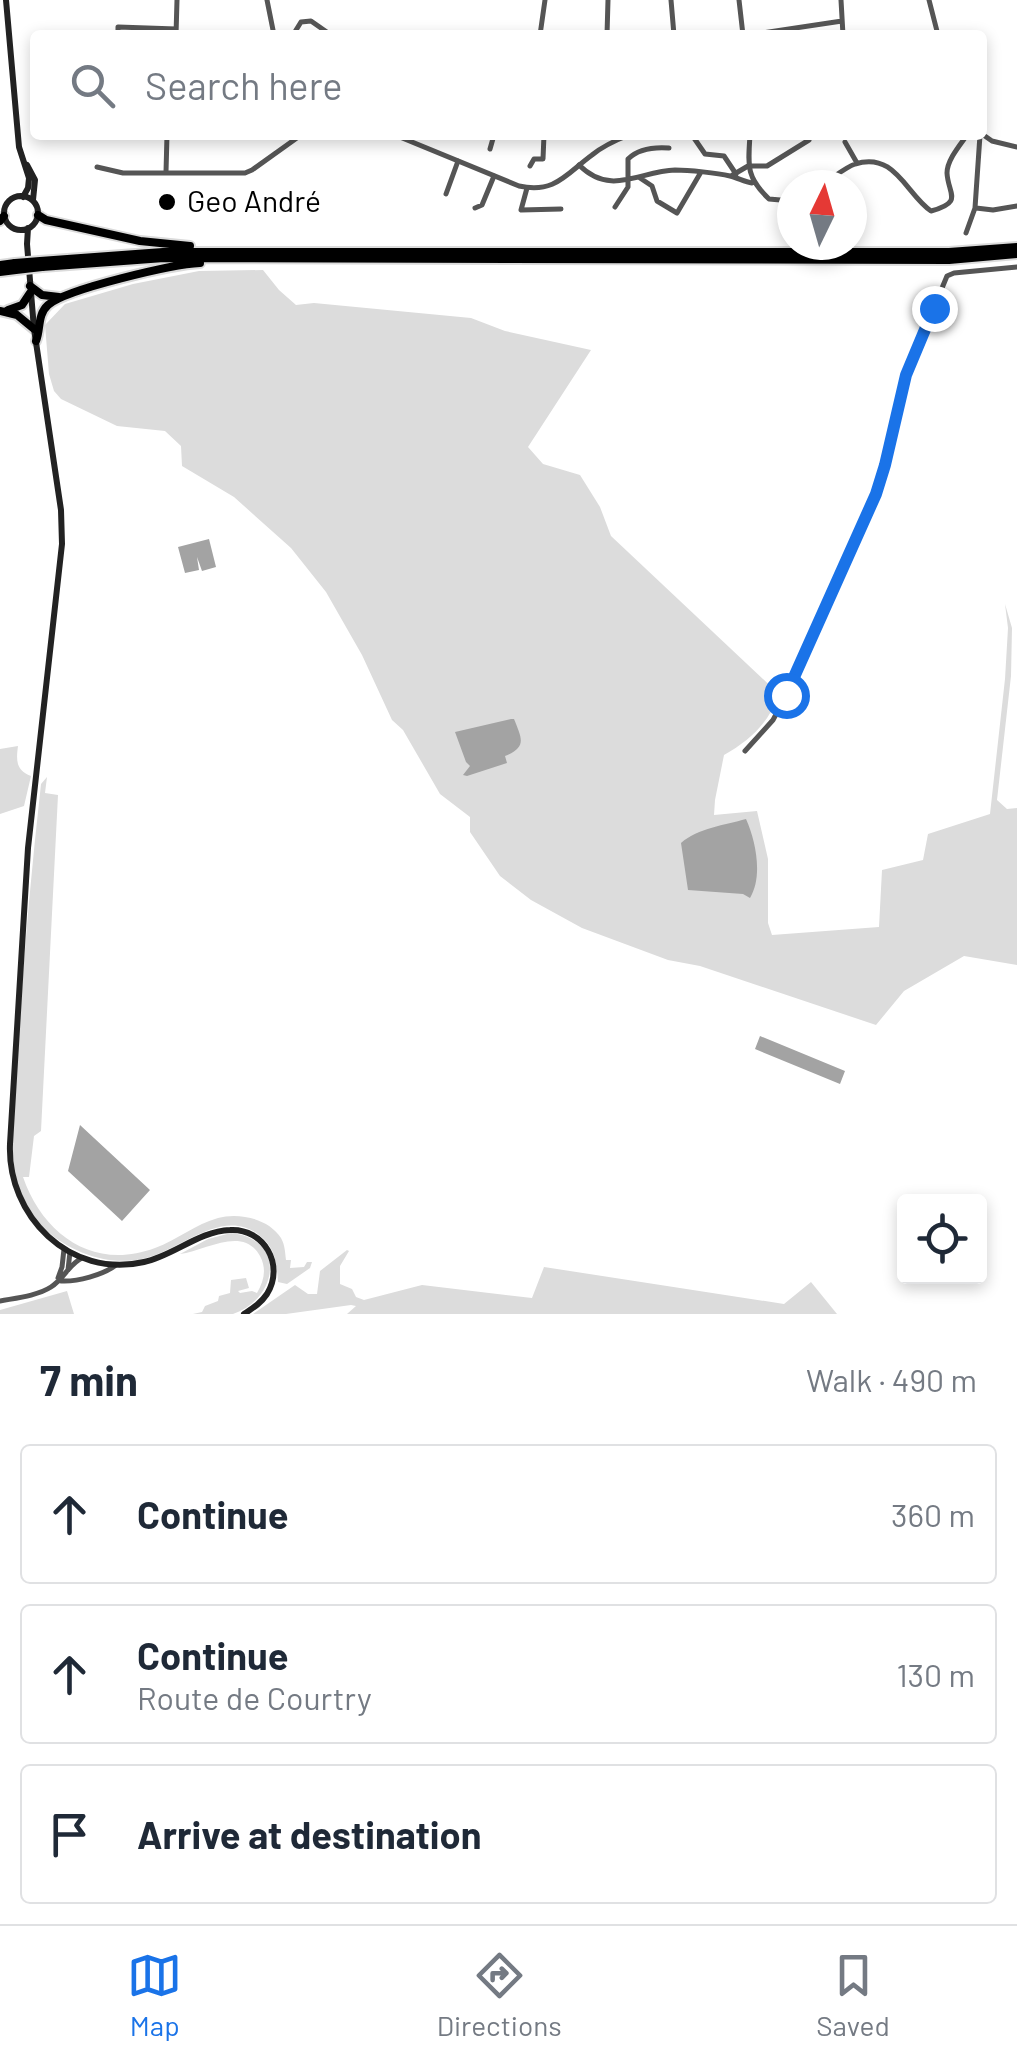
<!DOCTYPE html>
<meta charset="utf-8">
<style>
:root{--surface:#fff;--page:#f6f6f7;--text:#1f2937;--muted:#747a83;--line:#e0e1e3;--accent:#1a73e8}
body{margin:0;font-family:Barlow,sans-serif;background:var(--page);color:var(--text)}
.controls{position:absolute;right:30px;bottom:30px;display:grid;overflow:hidden;border-radius:10px;box-shadow:0 5px 15px #0003}
.controls button{width:90px;height:90px;display:grid;place-items:center;padding:0;border:0;border-bottom:2px solid var(--line);background:var(--surface);color:var(--text);font:50px sans-serif}
.compass{position:absolute;left:777px;top:170px;width:90px;height:90px;border-radius:50%;background:var(--surface);box-shadow:0 5px 15px #0003;rotate:5deg}
.stop{position:absolute;width:30px;height:30px;margin:-22px;border:8px solid #1a73e8;border-radius:50%;background:#fff}
.stop.end{background:#1a73e8;border-color:#fff;box-shadow:0 2px 10px #0008}
.list{margin:0;padding:0;list-style:none}
h2{display:flex;justify-content:space-between;align-items:center;height:130px;margin:0;padding:0 40px;font-size:42px}
h2 small{font-size:32px;font-weight:400;color:var(--muted)}
.list li{display:grid;grid-template-columns:65px 1fr auto;gap:30px;align-items:center;box-sizing:border-box;height:140px;margin:0 20px 20px;padding:0 20px;border:2px solid var(--line);border-radius:10px}
.list b{display:block;font-size:38px;white-space:nowrap}
.list p{margin:0;font-size:32px;white-space:nowrap;color:var(--muted)}
.list em{font-size:32px;font-style:normal;color:var(--muted)}
.icon{flex:none;width:55px;height:55px;fill:none;stroke:currentColor;stroke-width:2;stroke-linecap:round;stroke-linejoin:round}
.map{position:relative;flex:none;width:1017px;height:1314px;overflow:hidden}
.search{position:absolute;background:var(--surface);box-shadow:0 5px 15px #0003;left:30px;right:30px;top:30px;height:110px;display:flex;align-items:center;gap:25px;box-sizing:border-box;padding:0 35px;border-radius:10px;color:var(--muted);font-size:38px}
.sheet{height:610px;background:var(--surface)}
nav{display:flex;justify-content:space-around;align-items:center;box-sizing:border-box;height:140px;border-top:2px solid var(--line);background:var(--surface);font-size:28px;color:var(--muted)}
nav a{display:grid;justify-items:center;gap:5px}
nav .on{color:var(--accent)}
.map>svg:first-child{display:block}
.green{fill:#dcdcdc}
.water{fill:#a3a3a3}
.lines{fill:none;stroke-linecap:round;stroke-linejoin:round}
.trunk-casing{stroke:#dbdbdb;stroke-width:12}
.minor{stroke:#555;stroke-width:5}
.tertiary{stroke:#555;stroke-width:5}
.secondary{stroke:#222;stroke-width:6}
.trunk{stroke:#000;stroke-width:8}
.trunk-bridge-casing{stroke:#dbdbdb;stroke-width:12;stroke-linecap:butt}
.trunk-bridge{stroke:#000;stroke-width:8}
.route{stroke:#1a73e8;stroke-width:12}
.poi-dot{fill:#000;stroke:#fff;stroke-width:4}
.labels{text-anchor:middle;stroke-width:8;stroke-linejoin:round;paint-order:stroke}
.poi-label{font-size:30px;fill:#000;stroke:#fff;text-anchor:start}
</style>
<div class="map">
<svg width="1017" height="1314" viewBox="0 0 1017 1314">
<rect width="100%" height="100%" fill="#fff"/>
<path class="green" d="M263,270L279,290L296,305L314,303L471,318L505,331L591,350L528,447L543,464L580,475L600,507L611,536L779,694C769,723 750,740 724,755L715,800L714,815L757,811L768,859V923L772,935L879,927L882,870L923,860L928,834L990,814L1005,679L1008,628L1005,604L1012,628L1011,676L997,800L1007,809L1017,808V965L964,956L904,991L876,1025L700,966L668,960L582,928L531,900L500,876L470,832V817L440,794L403,730L392,720L362,655L326,592L291,548L234,497L182,466L181,446L165,431L117,426L61,399L54,391L49,374L45,325L65,304L133,284L199,271Z
M18,746C16,761 16,770 31,776L24,806L0,814V749Z
M47,777L45,793L58,795L41,1131L34,1136L29,1177H23C43,1235 94,1271 155,1248C177,1240 196,1224 218,1218C239,1212 269,1219 281,1238C285,1245 285,1252 286,1260H291L290,1268L304,1267L307,1262H312L310,1268L287,1284L278,1282C277,1263 275,1247 259,1235C223,1207 182,1249 146,1258C112,1267 73,1254 47,1231C31,1217 18,1194 15,1172C9,1133 16,1090 18,1050C23,962 31,873 41,784Z
M231,1233C286,1239 279,1298 233,1314C222,1314 205,1314 193,1314L202,1312L205,1306L218,1301L219,1296L230,1293L231,1280L246,1278L249,1288L238,1291L240,1293L252,1291L257,1293C264,1281 267,1269 260,1256C243,1225 205,1251 180,1254L208,1239Z
M347,1250L349,1251L340,1266V1284L352,1289L356,1297L364,1300L422,1285L532,1298L544,1267L784,1304L811,1282L837,1314H347L356,1306L351,1305L286,1314H253L295,1285L308,1294H317L320,1271Z
M67,1291L74,1314H0V1310Z"/>
<path class="water" d="M209,539L216,567L202,571L197,557L199,570L185,573L178,547Z
M511,719H514C522,739 527,747 505,756L507,763L467,776L463,775L470,766L466,762L455,732Z
M746,819C756,841 763,877 750,898L743,894L688,890L681,843C698,828 725,825 746,819Z
M760,1036L845,1071L840,1084L755,1049Z
M80,1125L150,1190L122,1221L68,1171Z"/>
<g class="lines">
<g class="trunk-casing">
<path id="trunk" d="M38,215L46,220L140,241L190,246
M0,221L4,216
M40,261L163,252H949L1017,247
M0,265L15,263
M42,267L164,258L949,260L1017,254
M0,272L16,270
M30,286L42,295L59,297
M8,310L22,305L30,293
M0,311L17,315L34,329
M36,341C41,329 37,315 48,305C66,289 174,264 200,263"/>
</g>
<path class="minor" d="M671,0L674,35
M841,0L843,35
M118,35V27L176,29
M176,35L177,0
M293,35L301,22L311,21L331,35
M540,35L545,0
M607,35L608,0
M749,35L842,21
M217,135H222
M750,135C748,166 746,177 769,199L792,201
M694,138L705,154L724,156L736,174
M845,142L857,163
M490,149L494,135
M579,165C611,197 640,171 675,170C689,170 717,173 730,176C738,178 745,182 752,183
M530,166L534,159H543L544,135
M97,167L123,173H245L252,170L301,135
M166,172L167,135
M731,176L748,166H767L809,140
M640,178L652,186L657,201L677,213L701,172
M821,185C832,179 844,168 855,164C895,151 906,194 931,211C964,202 948,194 947,173C947,160 960,145 967,135
M527,188L521,210L561,209
M446,194L458,161
M615,207L628,187V159C639,148 655,147 669,148
M475,208L482,205L494,176
M976,208L993,210L1017,206
M966,233L975,208L980,135
M745,751L773,720L781,705L871,505L881,482L906,375L947,276L954,273L1017,267"/>
<path class="tertiary" d="M267,0L274,35
M739,0L743,35
M929,0L938,35
M982,105L984,115L982,126
M982,134L992,141L1017,147
M395,135L519,186C555,194 566,174 592,155C603,146 616,140 629,135
M68,1270L70,1252
M58,1278L62,1267L64,1249
M61,1281C77,1282 103,1275 116,1265
M0,1301C16,1298 37,1296 51,1287C64,1279 69,1264 82,1258"/>
<path class="secondary" d="M6,0L19,147L29,178L28,188L23,197
M27,165L35,180L33,200
M4 213a17 17 0 1 1 34 0a17 17 0 1 1-34 0Z
M28,228L27,244L34,329L61,510L62,544L28,848L10,1144C7,1216 70,1279 144,1262C173,1256 199,1231 230,1230C264,1228 285,1265 267,1294C261,1303 253,1308 244,1314"/>
<use href="#trunk" class="trunk"/>
<g class="trunk-bridge-casing">
<path id="trunk-bridge" d="M15,263L40,261
M16,270L42,267"/>
</g>
<use href="#trunk-bridge" class="trunk-bridge"/>
</g>
<g class="lines">
<path class="route" d="M786,695L876,494L885,465L906,375L934,308"/>
</g>
<circle class="poi-dot" cx="167" cy="202" r="10"/>
<g class="labels">
<g class="poi-label">
<text x="187" y="212">Geo André</text>
</g>
</g>
</svg>
<div class="controls">
<button><svg class="icon" aria-label="locate" viewBox="0 0 24 24"><circle cx="12" cy="12" r="6"/><path d="M12 2v4M12 18v4M2 12h4M18 12h4"/></svg></button>
</div>
<svg class="compass" viewBox="-18 -18 36 36"><path d="M0-13l5 13h-10z" fill="#e53935"/><path d="M0 13l5-13h-10z" fill="#747a83"/></svg>
<div class="stop" style="left:786px;top:695px"></div>
<div class="stop end" style="left:934px;top:308px"></div>
<div class="search"><svg class="icon" aria-label="search" viewBox="0 0 24 24"><circle cx="10" cy="10" r="6"/><path d="M15 15l6 6"/></svg>Search here</div>
</div>
<section class="sheet">
<h2>7 min<small>Walk · 490 m</small></h2>
<ul class="list">
<li><svg class="icon" aria-label="ahead" viewBox="0 0 24 24"><path d="M12 20V5M6 11l6-6 6 6"/></svg><div><b>Continue</b></div><em>360 m</em></li>
<li><svg class="icon" aria-label="ahead" viewBox="0 0 24 24"><path d="M12 20V5M6 11l6-6 6 6"/></svg><div><b>Continue</b><p>Route de Courtry</p></div><em>130 m</em></li>
<li><svg class="icon" aria-label="arrive" viewBox="0 0 24 24"><path d="M6 21V4h12l-3 4 3 4H6"/></svg><div><b>Arrive at destination</b></div></li>
</ul>
</section>
<nav>
<a class="on"><svg class="icon" aria-label="map" viewBox="0 0 24 24"><path d="M3 6l6-2 6 2 6-2v14l-6 2-6-2-6 2zM9 4v14M15 6v14"/></svg>Map</a>
<a><svg class="icon" aria-label="directions" viewBox="0 0 24 24"><path d="M12 3l9 9-9 9-9-9zM9 14v-3h6M13 9l2 2-2 2"/></svg>Directions</a>
<a><svg class="icon" aria-label="saved" viewBox="0 0 24 24"><path d="M7 4h10v16l-5-4-5 4z"/></svg>Saved</a>
</nav>
